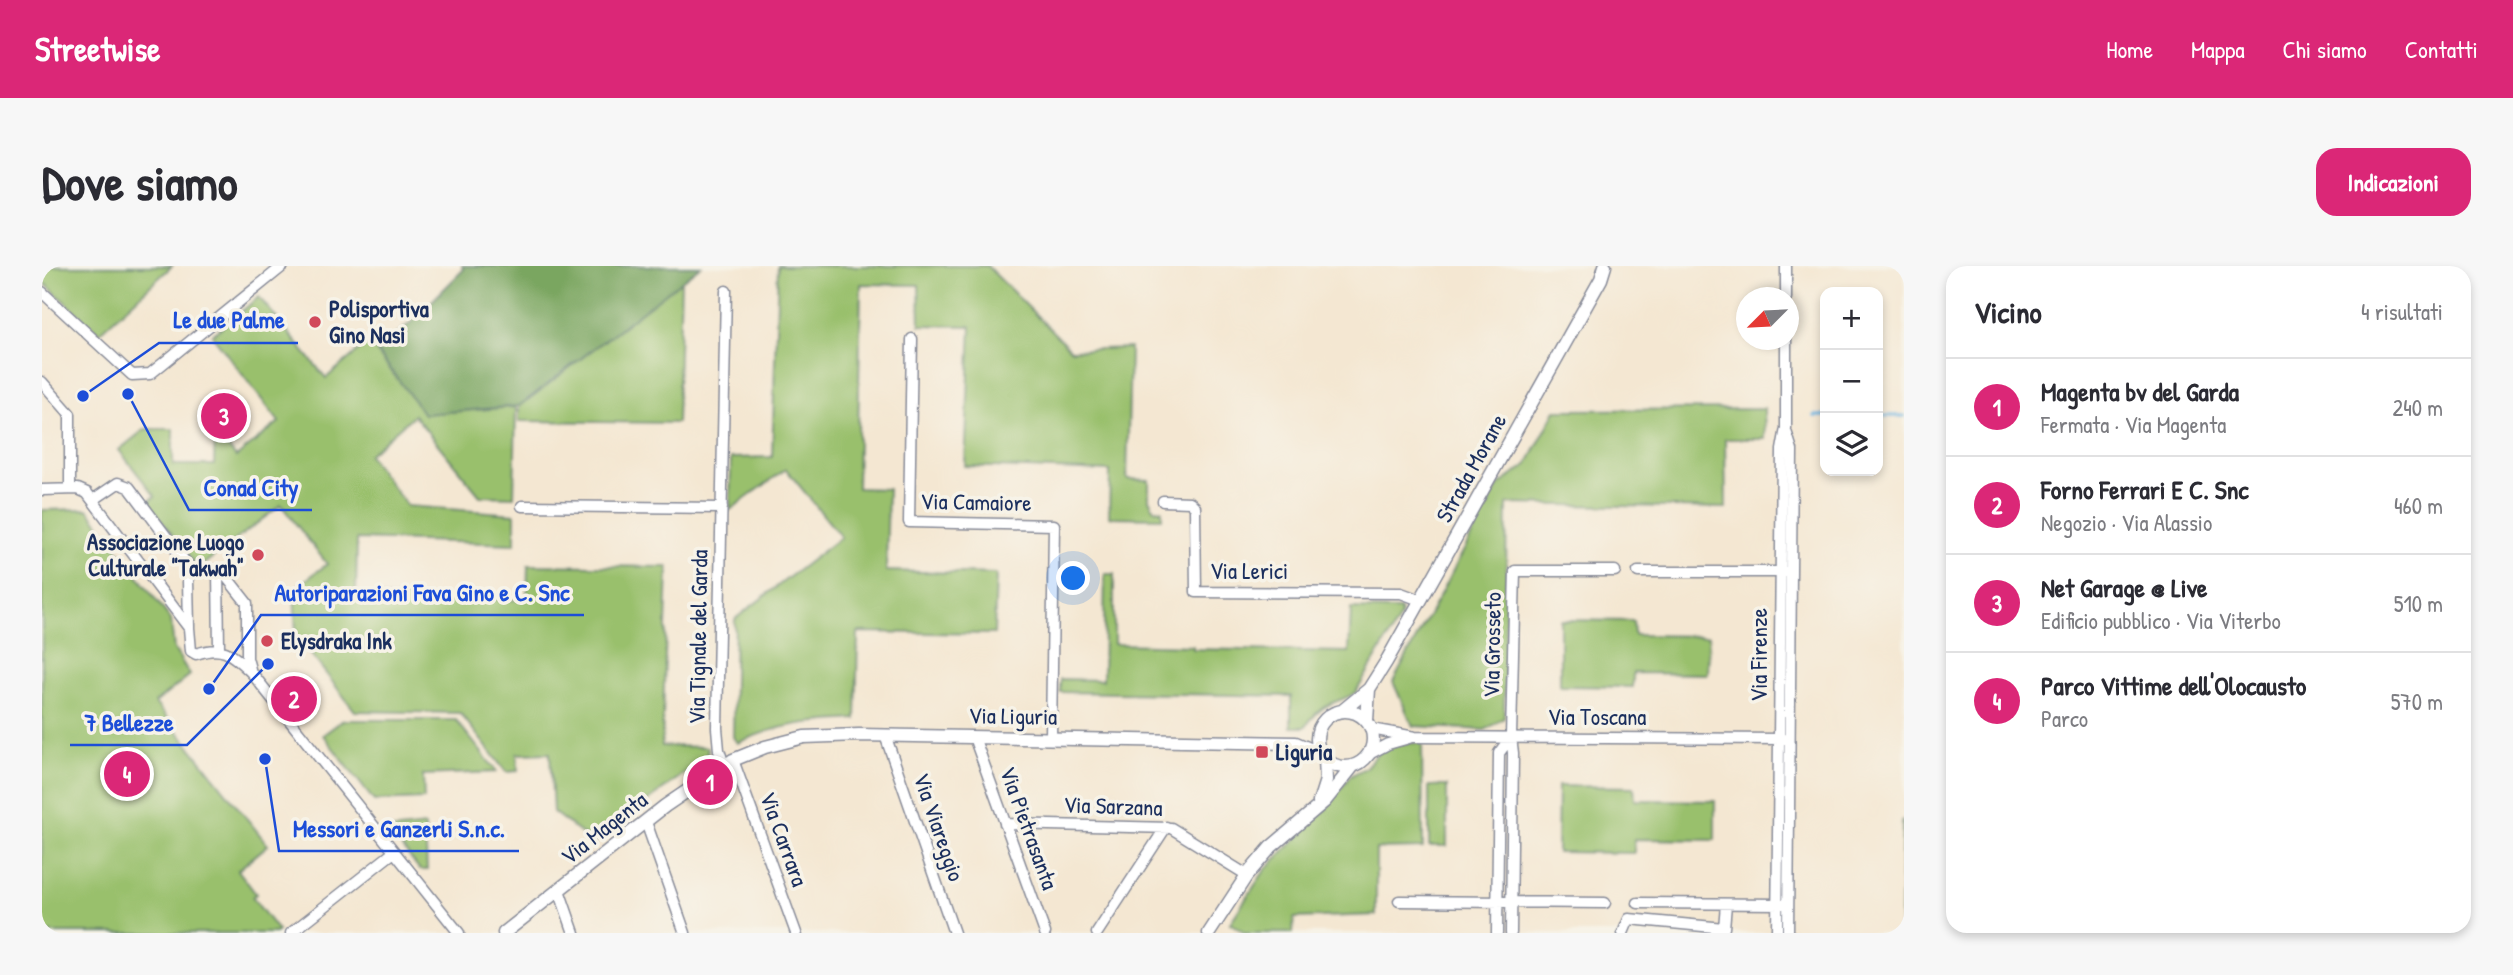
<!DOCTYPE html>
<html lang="it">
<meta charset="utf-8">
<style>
:root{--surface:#fff;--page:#f7f7f7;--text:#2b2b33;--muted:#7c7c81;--line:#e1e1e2;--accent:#db2777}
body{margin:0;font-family:"Patrick Hand",sans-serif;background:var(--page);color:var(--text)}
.controls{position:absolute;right:21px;top:21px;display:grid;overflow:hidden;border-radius:14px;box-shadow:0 4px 10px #0003}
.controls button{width:63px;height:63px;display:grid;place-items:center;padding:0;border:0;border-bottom:2px solid var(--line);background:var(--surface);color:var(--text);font:35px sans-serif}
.compass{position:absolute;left:1694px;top:21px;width:63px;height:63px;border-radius:50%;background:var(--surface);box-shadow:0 4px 10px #0003;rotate:246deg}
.you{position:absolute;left:1032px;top:313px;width:24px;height:24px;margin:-18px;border:5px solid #fff;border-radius:50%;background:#1a73e8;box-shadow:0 0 0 10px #1a73e833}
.badge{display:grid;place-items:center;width:46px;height:46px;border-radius:50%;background:var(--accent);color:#fff;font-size:23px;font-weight:700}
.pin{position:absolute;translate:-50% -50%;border:4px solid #fff;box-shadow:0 2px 7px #0006}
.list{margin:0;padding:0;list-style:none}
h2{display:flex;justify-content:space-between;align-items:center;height:91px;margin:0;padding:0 28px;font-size:30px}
h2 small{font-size:23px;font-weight:400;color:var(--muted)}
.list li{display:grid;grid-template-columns:46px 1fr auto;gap:21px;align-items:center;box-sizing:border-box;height:98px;padding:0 28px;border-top:2px solid var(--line)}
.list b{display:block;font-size:26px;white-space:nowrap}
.list p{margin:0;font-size:23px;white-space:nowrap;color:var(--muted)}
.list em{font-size:23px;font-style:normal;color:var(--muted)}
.icon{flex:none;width:38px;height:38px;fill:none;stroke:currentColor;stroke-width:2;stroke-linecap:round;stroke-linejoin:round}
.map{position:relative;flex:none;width:1862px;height:667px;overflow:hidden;border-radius:21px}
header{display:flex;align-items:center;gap:42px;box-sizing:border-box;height:98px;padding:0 35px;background:var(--accent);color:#fff}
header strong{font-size:33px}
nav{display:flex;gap:38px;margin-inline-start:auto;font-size:24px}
.intro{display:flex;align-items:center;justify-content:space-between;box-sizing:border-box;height:168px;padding:0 42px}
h1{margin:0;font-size:49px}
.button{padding:18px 32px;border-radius:21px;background:var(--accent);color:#fff;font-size:24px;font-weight:700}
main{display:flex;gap:42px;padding:0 42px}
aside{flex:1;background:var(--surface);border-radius:21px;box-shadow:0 4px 10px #0003}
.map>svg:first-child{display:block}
.green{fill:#99c06c;stroke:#5a7865;stroke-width:2}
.forest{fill:#7aa660;stroke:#4a6a5f;stroke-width:2}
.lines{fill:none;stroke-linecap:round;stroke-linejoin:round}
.stream{stroke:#69b4e2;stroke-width:3.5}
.minor-casing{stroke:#888b98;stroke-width:13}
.tertiary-casing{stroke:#888b98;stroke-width:15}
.minor{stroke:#fff;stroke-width:10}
.tertiary{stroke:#fff;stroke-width:12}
.poi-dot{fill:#d1495b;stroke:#f7f3e8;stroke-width:2.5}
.labels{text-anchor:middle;stroke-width:7;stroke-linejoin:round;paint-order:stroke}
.poi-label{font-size:23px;font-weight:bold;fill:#1b2f5e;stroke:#f7f3e8;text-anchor:start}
.street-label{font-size:23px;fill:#1b2f5e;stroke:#f7f3e8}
.leader{fill:none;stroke:#1d4ed8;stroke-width:2.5}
.callout-dot{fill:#1d4ed8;stroke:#f7f3e8;stroke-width:2.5}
.callout-label{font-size:24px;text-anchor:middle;font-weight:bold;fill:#1d4ed8;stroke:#f7f3e8;stroke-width:7;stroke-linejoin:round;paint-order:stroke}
</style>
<header>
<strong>Streetwise</strong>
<nav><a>Home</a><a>Mappa</a><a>Chi siamo</a><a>Contatti</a></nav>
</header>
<div class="intro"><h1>Dove siamo</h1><a class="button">Indicazioni</a></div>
<main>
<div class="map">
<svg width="1862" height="667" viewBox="0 0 1862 667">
<rect width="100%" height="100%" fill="#f7f3e8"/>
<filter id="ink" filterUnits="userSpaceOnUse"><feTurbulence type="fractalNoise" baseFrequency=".0143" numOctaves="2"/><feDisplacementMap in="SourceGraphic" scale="14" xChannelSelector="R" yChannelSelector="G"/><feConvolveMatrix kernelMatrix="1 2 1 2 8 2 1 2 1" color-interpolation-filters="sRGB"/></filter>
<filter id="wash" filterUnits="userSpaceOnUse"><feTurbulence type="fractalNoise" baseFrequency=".00686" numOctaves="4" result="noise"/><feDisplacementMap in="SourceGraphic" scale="28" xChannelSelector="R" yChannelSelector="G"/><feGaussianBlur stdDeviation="1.57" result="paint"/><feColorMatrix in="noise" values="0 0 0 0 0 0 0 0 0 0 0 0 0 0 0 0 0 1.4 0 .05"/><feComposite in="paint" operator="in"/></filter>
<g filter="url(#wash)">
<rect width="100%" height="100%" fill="#f4e7d2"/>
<path class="green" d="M0,0H130L57,67L0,15Z
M736,0H945L1029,84L1088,82L1085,213L1107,214V233L1112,243L1120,244V252L1067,251L1068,205L923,200L929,60L878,59L877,19L819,18L815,222L846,223L844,305L954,308L952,368L816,366L814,453C765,456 741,457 695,477L691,471L693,353L799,271L744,203L688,244L689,192L730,191Z
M639,15L635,157L477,155V141Z
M217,31L284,112L327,76L382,148L474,141L472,231L438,230L372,149L326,189L365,240L473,248V278L315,273L314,330L485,334L486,299L626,301L620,480L666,481L665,490L552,577L511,546L508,487L475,488L476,505L464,506L418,447L313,445L254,369L252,323L285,298L239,239L162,298L152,297L106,236L113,230L77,184L103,163H131V199H172L173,165L194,191L237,156L170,69Z
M1722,143L1723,173H1683L1684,242L1465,238L1462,452L1443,464L1371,460L1351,416L1457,219L1485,199L1514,144Z
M46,243L129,354L132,383L148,409L113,437L226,579L196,604L214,628L210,631L236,665L233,667H0V244Z
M1063,308H1072V378L1151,380V383L1307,386L1309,343L1358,344L1359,350L1314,426C1305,433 1298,433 1288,438C1277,443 1270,451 1263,461H1249V430L1018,426V413L1061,414Z
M1518,354L1591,355L1592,369L1667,370L1666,408L1591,407V421L1518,420Z
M301,454H414L455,506L381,509L382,533L332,535L281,469Z
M1356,477H1380L1381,582L1334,583V649L1252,652L1251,667H1203L1188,657L1223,604L1284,543L1308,510L1323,502L1336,487Z
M1387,520H1405V580H1387Z
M1516,520L1592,521L1593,534L1673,535V574L1592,573V587L1515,586Z
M1860,554H1862V667H1858Z
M383,560L385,604H378L347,564Z"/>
<path class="forest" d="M420,0H659L477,140L382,148L335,85L367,58L421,4Z"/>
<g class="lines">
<path class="stream" d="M1772,150H1783
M1836,150H1862"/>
</g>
</g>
<g filter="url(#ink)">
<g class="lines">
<g class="minor-casing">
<path id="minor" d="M0,26L90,109L108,108L241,0
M1744,32V0
M870,73L867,256L1012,259L1009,471
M0,116L28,148V223
M1744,165L1750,184L1746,667
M0,224L36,223L45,227L147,362L149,385L154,388C181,378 190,388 209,406L417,667
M51,234L76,217L87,221L150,305
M1121,235L1148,236L1153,241L1154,326L1359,327L1378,334
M480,240L680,242
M150,305L162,302L176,305L183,309L205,337V392L208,403
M176,305L177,383
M1596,306H1744
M147,361L146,314L150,305
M1329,463L1373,471L1741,473
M843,469L912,667
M932,471L1003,667
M1327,488L1346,478L1367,472
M691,494L754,667
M682,499L677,484L675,462L684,25
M604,556L643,667
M963,558L1129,562L1205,609
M517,624L532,667
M1357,635L1563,637
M1596,637L1740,638
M249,667L352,586
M1055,667L1124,561
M1455,667L1457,487L1469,471
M1469,667L1471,487L1469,471L1473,305H1573
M1581,667L1587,653L1682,662L1684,638
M1735,667L1740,184L1744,162V74"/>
</g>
<g class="tertiary-casing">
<path id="tertiary" d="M1300,445L1327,423L1344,396L1559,13L1563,0
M1275 473a28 28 0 1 1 56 0a28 28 0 1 1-56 0Z
M1325,455L1327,423
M1277,536L1284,514L1283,492
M462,667L623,540L691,494L723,481L762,471L817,469L1254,477L1279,488
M1167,667L1205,609L1229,581L1283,535L1311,500"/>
</g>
<use href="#minor" class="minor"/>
<use href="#tertiary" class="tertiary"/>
</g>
</g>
<g class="poi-dot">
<circle cx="273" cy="56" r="7"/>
<circle cx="216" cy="289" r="7"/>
<circle cx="225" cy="375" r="7"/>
<rect x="1213" y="479" width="14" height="14" rx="3.5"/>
</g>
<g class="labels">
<g class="poi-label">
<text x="287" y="51">Polisportiva<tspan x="287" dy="26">Gino Nasi</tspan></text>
<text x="202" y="284" text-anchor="end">Associazione Luogo<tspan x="202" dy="26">Culturale "Takwah"</tspan></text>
<text x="239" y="383">Elysdraka Ink</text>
<text x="1234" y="494">Liguria</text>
</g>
<g class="street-label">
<text transform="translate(1429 202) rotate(-61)" y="8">Strada Morane</text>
<text transform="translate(934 236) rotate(1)" y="8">Via Camaiore</text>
<text x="1207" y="313">Via Lerici</text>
<text transform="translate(656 371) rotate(-89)" y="8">Via Tignale del Garda</text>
<text transform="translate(1450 379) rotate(-89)" y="8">Via Grosseto</text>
<text transform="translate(1717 389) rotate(-90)" y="8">Via Firenze</text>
<text transform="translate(971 450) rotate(1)" y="8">Via Liguria</text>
<text x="1555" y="459">Via Toscana</text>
<text transform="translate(1071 540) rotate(2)" y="8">Via Sarzana</text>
<text transform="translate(897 561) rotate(71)" y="8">Via Viareggio</text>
<text transform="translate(562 562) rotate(-38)" y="8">Via Magenta</text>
<text transform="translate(987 562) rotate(70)" y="8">Via Pietrasanta</text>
<text transform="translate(742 573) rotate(70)" y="8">Via Carrara</text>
</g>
</g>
<path class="leader" d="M41 130L117 77H256M86 128L147 244H270M167 423L219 349H542M226 398L145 479H28M223 493L237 585H477"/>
<g class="callout-dot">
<circle cx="41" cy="130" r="7"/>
<circle cx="86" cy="128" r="7"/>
<circle cx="167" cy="423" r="7"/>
<circle cx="226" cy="398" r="7"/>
<circle cx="223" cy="493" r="7"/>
</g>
<g class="callout-label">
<text x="187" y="62">Le due Palme</text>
<text x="209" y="230">Conad City</text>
<text x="380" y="335">Autoriparazioni Fava Gino e C. Snc</text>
<text x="87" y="465">7 Bellezze</text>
<text x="357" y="571">Messori e Ganzerli S.n.c.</text>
</g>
</svg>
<div class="controls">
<button>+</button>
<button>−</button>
<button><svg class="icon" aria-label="layers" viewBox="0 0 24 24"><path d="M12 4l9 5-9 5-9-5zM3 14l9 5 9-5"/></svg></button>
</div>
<svg class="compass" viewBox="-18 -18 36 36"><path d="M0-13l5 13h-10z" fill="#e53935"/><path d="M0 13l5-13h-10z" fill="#7c7c81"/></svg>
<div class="you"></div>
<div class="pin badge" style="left:668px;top:516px">1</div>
<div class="pin badge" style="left:252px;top:433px">2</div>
<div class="pin badge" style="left:182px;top:150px">3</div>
<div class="pin badge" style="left:85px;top:508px">4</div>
</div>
<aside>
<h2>Vicino<small>4 risultati</small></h2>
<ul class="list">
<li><span class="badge">1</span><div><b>Magenta bv del Garda</b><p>Fermata · Via Magenta</p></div><em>240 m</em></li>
<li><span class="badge">2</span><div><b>Forno Ferrari E C. Snc</b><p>Negozio · Via Alassio</p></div><em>460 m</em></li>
<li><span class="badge">3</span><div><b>Net Garage @ Live</b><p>Edificio pubblico · Via Viterbo</p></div><em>510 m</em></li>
<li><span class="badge">4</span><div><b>Parco Vittime dell'Olocausto</b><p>Parco</p></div><em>570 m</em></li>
</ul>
</aside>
</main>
